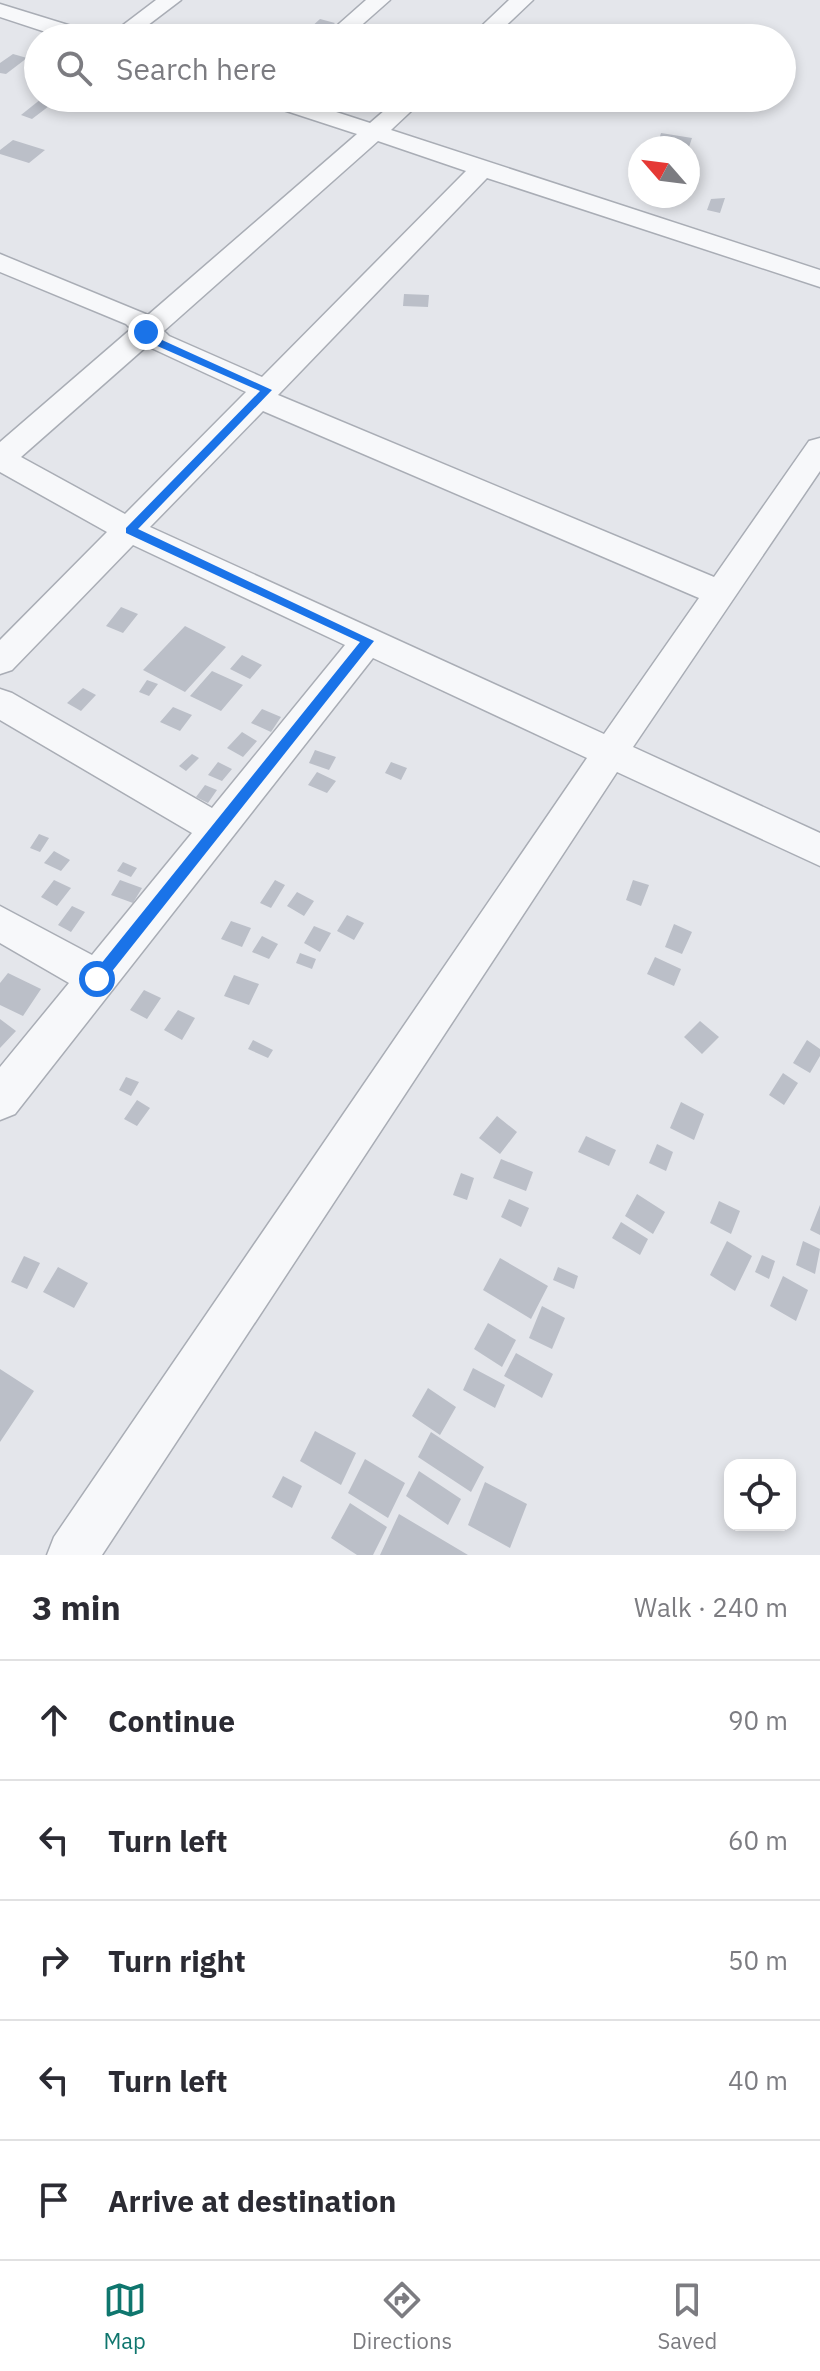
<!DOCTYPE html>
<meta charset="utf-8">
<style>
:root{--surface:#fff;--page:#f7f7f7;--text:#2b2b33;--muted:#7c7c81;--line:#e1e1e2;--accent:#0f766e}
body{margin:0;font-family:"IBM Plex Sans",sans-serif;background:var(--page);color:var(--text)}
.controls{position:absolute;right:24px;bottom:24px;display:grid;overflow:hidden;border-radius:16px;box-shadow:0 4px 12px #0003}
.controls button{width:72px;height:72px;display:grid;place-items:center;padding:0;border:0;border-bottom:2px solid var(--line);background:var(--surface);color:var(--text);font:40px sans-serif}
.compass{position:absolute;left:628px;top:136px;width:72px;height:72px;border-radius:50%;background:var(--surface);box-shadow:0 4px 12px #0003;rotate:298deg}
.stop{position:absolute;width:24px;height:24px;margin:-18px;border:6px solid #1a73e8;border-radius:50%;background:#fff}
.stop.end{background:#1a73e8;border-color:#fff;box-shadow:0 2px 8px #0008}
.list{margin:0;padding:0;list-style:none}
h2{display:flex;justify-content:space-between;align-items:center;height:104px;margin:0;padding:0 32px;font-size:34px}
h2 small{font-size:26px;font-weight:400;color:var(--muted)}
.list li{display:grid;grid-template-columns:52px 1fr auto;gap:24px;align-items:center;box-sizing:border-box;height:120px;padding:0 32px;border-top:2px solid var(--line)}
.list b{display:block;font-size:30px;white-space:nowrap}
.list em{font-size:26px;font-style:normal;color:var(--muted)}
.icon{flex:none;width:44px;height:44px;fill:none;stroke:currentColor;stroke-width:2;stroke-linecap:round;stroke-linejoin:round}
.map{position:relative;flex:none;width:820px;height:1555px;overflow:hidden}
.search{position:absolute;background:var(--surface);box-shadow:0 4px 12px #0003;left:24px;right:24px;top:24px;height:88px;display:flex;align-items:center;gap:20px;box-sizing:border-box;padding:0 28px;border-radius:44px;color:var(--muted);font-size:30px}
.sheet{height:704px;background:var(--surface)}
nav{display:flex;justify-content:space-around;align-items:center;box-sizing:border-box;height:112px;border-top:2px solid var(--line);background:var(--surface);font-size:22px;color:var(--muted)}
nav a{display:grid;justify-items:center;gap:4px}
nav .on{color:var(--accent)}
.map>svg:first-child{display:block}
.building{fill:#bbbfc8}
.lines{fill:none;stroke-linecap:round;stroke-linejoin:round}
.street-casing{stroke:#a9adb5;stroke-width:3}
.street{fill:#f7f8fa;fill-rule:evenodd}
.route{fill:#1a73e8}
</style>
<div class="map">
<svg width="820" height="1555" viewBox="0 0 820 1555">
<rect width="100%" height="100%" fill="#e4e6eb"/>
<path class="building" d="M320,19L335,23L324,33L309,29Z
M282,26L302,31L294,38L274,33Z
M13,54L27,58L6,74L0,73V63Z
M41,99L53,103L32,119L21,115Z
M661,133L692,138L689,147L658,143Z
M13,140L45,150L29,163L0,154V150Z
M725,198L720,213L707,210L711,199Z
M404,294L429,295L428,307L403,306Z
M121,607L138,614L123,633L106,626Z
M185,626L226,647L185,692L143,670Z
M242,655L262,665L250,679L230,669Z
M212,671L243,685L221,711L190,696Z
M147,680L158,684L149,696L139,692Z
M83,688L96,695L81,711L67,703Z
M173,707L192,715L180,731L160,722Z
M262,709L281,717L271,732L251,723Z
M242,732L257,741L243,757L227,748Z
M315,750L336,757L329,770L309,763Z
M192,754L199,758L186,771L179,766Z
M218,762L232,769L222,781L208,775Z
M391,762L407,768L401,780L385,773Z
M317,772L336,781L327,793L308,785Z
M205,785L217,790L208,803L196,797Z
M39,834L49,838L40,852L30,848Z
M54,851L70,860L61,871L44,863Z
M123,862L137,868L131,877L117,871Z
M54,880L71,888L57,906L41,897Z
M120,880L142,888L133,903L111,895Z
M275,880L285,885L271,908L260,903Z
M633,880L649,885L641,906L626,900Z
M297,892L314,901L304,916L287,906Z
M72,906L85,912L71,932L58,925Z
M347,915L364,923L354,940L337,931Z
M231,921L251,928L242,947L221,939Z
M674,924L692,932L682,954L665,947Z
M314,926L331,933L320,952L304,943Z
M262,936L278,944L269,959L252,952Z
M300,953L316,959L312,969L296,963Z
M655,957L681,969L674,986L647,974Z
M8,973L41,989L23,1016L0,1005V983Z
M234,975L259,984L249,1005L224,996Z
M144,990L161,998L147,1019L130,1010Z
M178,1010L195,1018L182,1040L164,1030Z
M0,1019L16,1031L0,1048Z
M700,1021L719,1037L702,1054L684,1037Z
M253,1040L273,1050L268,1058L248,1049Z
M807,1040L820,1049V1056L810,1073L793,1063Z
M783,1073L798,1083L784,1105L769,1095Z
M126,1077L139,1082L131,1096L119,1090Z
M137,1100L150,1108L137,1126L124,1119Z
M681,1102L704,1114L694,1140L670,1128Z
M497,1116L517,1132L500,1154L479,1138Z
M586,1136L616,1150L609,1166L578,1152Z
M657,1144L673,1152L666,1171L649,1163Z
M501,1159L533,1172L526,1191L493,1178Z
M461,1173L474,1178L467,1200L453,1195Z
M637,1194L665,1212L653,1234L625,1216Z
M509,1199L529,1208L521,1227L501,1217Z
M719,1201L740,1211L731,1234L710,1223Z
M820,1205V1235L810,1230Z
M621,1222L648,1239L640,1255L612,1238Z
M727,1241L752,1256L735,1291L710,1275Z
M803,1241L820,1249L815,1274L796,1265Z
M762,1255L775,1261L769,1279L755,1272Z
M24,1256L40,1263L27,1289L11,1282Z
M500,1258L548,1286L531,1319L483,1290Z
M58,1267L88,1283L74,1308L43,1292Z
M558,1267L578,1276L574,1289L553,1280Z
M783,1276L808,1290L796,1321L770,1306Z
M542,1306L565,1318L552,1349L529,1338Z
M488,1323L516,1340L502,1367L474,1349Z
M516,1353L553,1374L542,1398L504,1376Z
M473,1368L505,1385L495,1408L463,1390Z
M0,1369L34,1391L0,1442Z
M428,1388L456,1407L440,1435L412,1416Z
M315,1431L356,1453L341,1485L300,1461Z
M431,1432L484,1467L471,1492L418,1457Z
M365,1459L405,1483L388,1518L348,1493Z
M419,1471L461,1499L448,1525L406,1496Z
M283,1476L302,1486L292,1508L272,1497Z
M485,1482L527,1504L510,1548L468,1525Z
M350,1503L387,1527L373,1555H357L331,1538Z
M399,1514L468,1555H380Z"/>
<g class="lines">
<g class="street-casing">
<path id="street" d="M156,0H181L131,38H106Z
M366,0H390L347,38H323Z
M509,0H533L493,38H469Z
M0,4L94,33L97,38H64L0,17Z
M258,98H293L370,123L399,98H425L391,130L820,270V287L487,178L278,395L714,577L809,441L820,438V471L633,747L820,833V866L617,772L102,1555H47L54,1537L587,758L373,658L15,1114L0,1120V1067L69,983L0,943V906L92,955L192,833L0,720V689L12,693L212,808L345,645L133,545L12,670L0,674V640L107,532L0,472V442L131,329L126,324L0,272V254L148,315L357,134L262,103ZM378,141L466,171L262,377L169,336L164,331ZM147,346L246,392L125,514L21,457ZM263,411L699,598L604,734L150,527Z"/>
</g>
<use href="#street" class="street"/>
</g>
<path class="route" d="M143,330H150L162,340L272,390L138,529L374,641L102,984L97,986L92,984V975L360,642L126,533V528L260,391L155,345L143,334Z"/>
</svg>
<div class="controls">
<button><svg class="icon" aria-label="locate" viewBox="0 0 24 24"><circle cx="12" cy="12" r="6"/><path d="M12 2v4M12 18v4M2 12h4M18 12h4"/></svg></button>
</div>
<svg class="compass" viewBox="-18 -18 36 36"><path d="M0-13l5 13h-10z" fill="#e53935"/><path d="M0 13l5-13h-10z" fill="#7c7c81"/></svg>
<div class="stop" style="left:97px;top:979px"></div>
<div class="stop end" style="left:146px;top:332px"></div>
<div class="search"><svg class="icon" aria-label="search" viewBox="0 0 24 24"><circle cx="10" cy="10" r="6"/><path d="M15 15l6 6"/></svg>Search here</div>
</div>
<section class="sheet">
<h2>3 min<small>Walk · 240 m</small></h2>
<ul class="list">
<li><svg class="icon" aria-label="ahead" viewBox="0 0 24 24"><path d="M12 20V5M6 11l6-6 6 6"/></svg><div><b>Continue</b></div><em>90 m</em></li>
<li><svg class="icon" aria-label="left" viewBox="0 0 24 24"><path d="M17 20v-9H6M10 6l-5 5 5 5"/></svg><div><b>Turn left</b></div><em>60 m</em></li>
<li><svg class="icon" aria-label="right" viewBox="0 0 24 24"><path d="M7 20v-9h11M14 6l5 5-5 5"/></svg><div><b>Turn right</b></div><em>50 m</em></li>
<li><svg class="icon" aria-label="left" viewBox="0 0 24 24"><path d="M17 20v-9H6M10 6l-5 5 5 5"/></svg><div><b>Turn left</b></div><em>40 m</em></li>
<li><svg class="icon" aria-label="arrive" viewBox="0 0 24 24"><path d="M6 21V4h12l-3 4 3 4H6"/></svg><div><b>Arrive at destination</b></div></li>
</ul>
</section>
<nav>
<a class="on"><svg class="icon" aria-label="map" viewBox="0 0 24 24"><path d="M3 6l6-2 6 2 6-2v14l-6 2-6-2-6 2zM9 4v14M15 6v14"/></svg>Map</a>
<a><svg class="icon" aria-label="directions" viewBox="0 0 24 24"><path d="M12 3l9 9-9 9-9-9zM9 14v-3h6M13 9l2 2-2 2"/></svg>Directions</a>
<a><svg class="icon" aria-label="saved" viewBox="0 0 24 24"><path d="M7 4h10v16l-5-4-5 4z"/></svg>Saved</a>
</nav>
